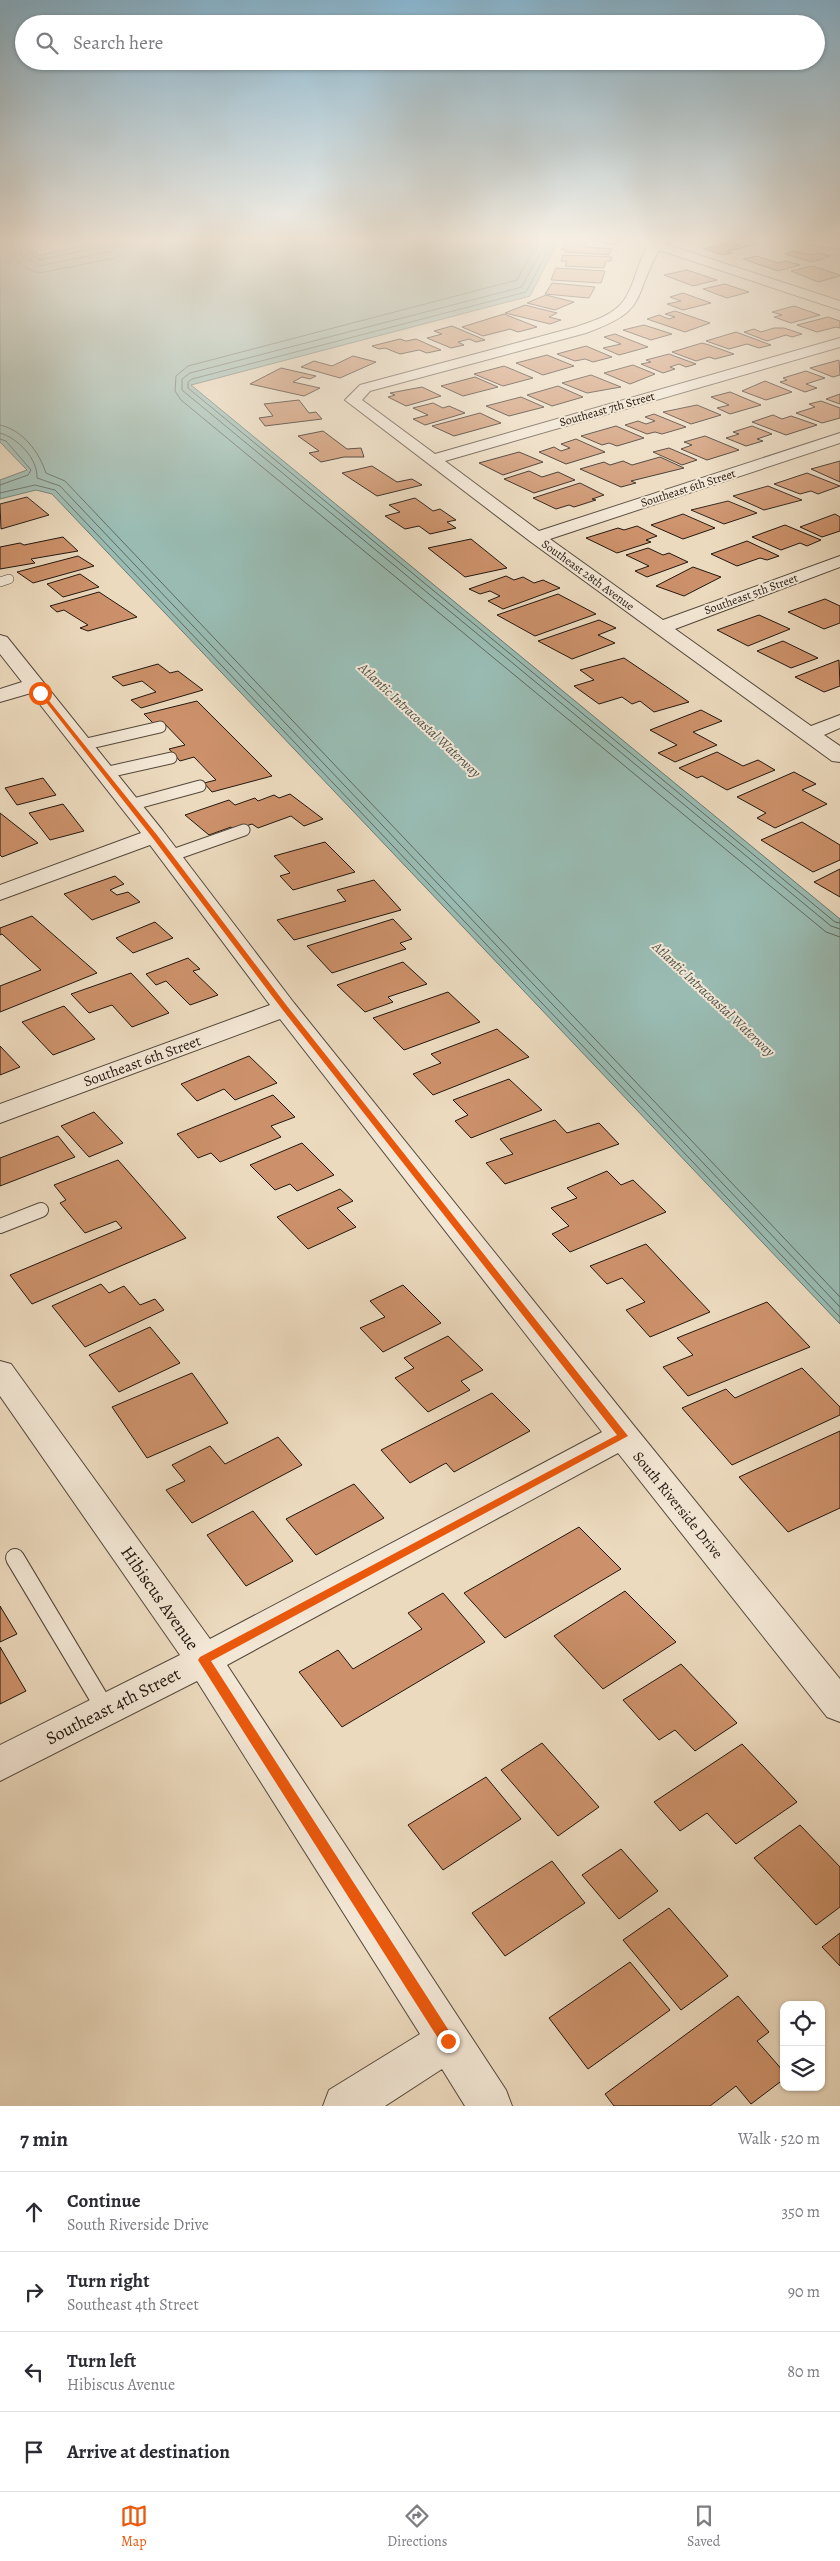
<!DOCTYPE html>
<meta charset="utf-8">
<style>
:root{--surface:#fff;--page:#f7f7f7;--text:#2b2b33;--muted:#7c7c81;--line:#e1e1e2;--accent:#ea580c}
body{margin:0;font-family:Alegreya,serif;background:var(--page);color:var(--text)}
.controls{position:absolute;right:15px;bottom:15px;display:grid;overflow:hidden;border-radius:10px;box-shadow:0 1px 4px #0004}
.controls button{width:45px;height:45px;display:grid;place-items:center;padding:0;border:0;border-bottom:1px solid var(--line);background:var(--surface);color:var(--text);font:25px sans-serif}
.stop{position:absolute;width:15px;height:15px;margin:-11px;border:4px solid #ea580c;border-radius:50%;background:#fff}
.stop.end{background:#ea580c;border-color:#fff;box-shadow:0 1px 5px #0008}
.list{margin:0;padding:0;list-style:none}
h2{display:flex;justify-content:space-between;align-items:center;height:65px;margin:0;padding:0 20px;font-size:21px}
h2 small{font-size:16px;font-weight:400;color:var(--muted)}
.list li{display:grid;grid-template-columns:32px 1fr auto;gap:15px;align-items:center;box-sizing:border-box;height:80px;padding:0 20px;border-top:1px solid var(--line)}
.list b{display:block;font-size:19px;white-space:nowrap}
.list p{margin:0;font-size:16px;white-space:nowrap;color:var(--muted)}
.list em{font-size:16px;font-style:normal;color:var(--muted)}
.icon{flex:none;width:28px;height:28px;fill:none;stroke:currentColor;stroke-width:2;stroke-linecap:round;stroke-linejoin:round}
.map{position:relative;flex:none;width:840px;height:2106px;overflow:hidden}
.search{position:absolute;background:var(--surface);box-shadow:0 1px 4px #0004;left:15px;right:15px;top:15px;height:55px;display:flex;align-items:center;gap:12px;box-sizing:border-box;padding:0 18px;border-radius:28px;color:var(--muted);font-size:19px}
.sheet{height:385px;background:var(--surface)}
nav{display:flex;justify-content:space-around;align-items:center;box-sizing:border-box;height:70px;border-top:1px solid var(--line);background:var(--surface);font-size:14px;color:var(--muted)}
nav a{display:grid;justify-items:center;gap:2px}
nav .on{color:var(--accent)}
.map>svg:first-child{display:block}
.water{fill:#99bbb2;stroke:#697971}
.lines{fill:none;stroke-linecap:round;stroke-linejoin:round}
.shore{stroke:#5e6960;stroke-width:1}
.building{fill:#cc916a;stroke:#22170f}
.lane-far3-casing{stroke:#54483b;stroke-width:10}
.lane-far2-casing{stroke:#54483b;stroke-width:13}
.lane-far1-casing{stroke:#54483b;stroke-width:16}
.lane-casing{stroke:#54483b;stroke-width:20}
.street-casing{stroke:#54483b;stroke-width:2}
.lane-far3{stroke:#f3e7d5;stroke-width:9}
.lane-far2{stroke:#f3e7d5;stroke-width:11}
.lane-far1{stroke:#f3e7d5;stroke-width:14}
.lane{stroke:#f3e7d5;stroke-width:18}
.street{fill:#f3e7d5;fill-rule:evenodd}
.route{fill:#ea580c}
.labels{text-anchor:middle;stroke-width:4;stroke-linejoin:round;paint-order:stroke}
.far-street-label{font-size:12px;fill:#22170f;stroke:#f3e7d5}
.far-water-label{font-size:14px;font-style:italic;fill:#4c5048;stroke:#f3e7d5}
.street-label{font-size:15px;fill:#22170f;stroke:#f3e7d5}
.near-street-label{font-size:18px;fill:#22170f;stroke:#f3e7d5}
</style>
<div class="map">
<svg width="840" height="2106" viewBox="0 0 840 2106">
<rect width="100%" height="100%" fill="#ecdabe"/>
<filter id="stains"><feTurbulence type="fractalNoise" baseFrequency=".004" numOctaves="4"/><feColorMatrix values="0 0 0 0 .2 0 0 0 0 .09 0 0 0 0 .02 0 0 0 .5 -.17"/></filter>
<radialGradient id="worn" r=".72"><stop offset=".6" stop-color="#630" stop-opacity="0"/><stop offset="1" stop-color="#630" stop-opacity=".3"/></radialGradient>
<path class="water" d="M0,238H21L39,255L121,238H560L530,296L191,385L840,919V1324L52,494L36,490L0,499V480L27,470L0,442Z"/>
<g class="lines">
<path class="shore" d="M4,238C8,256 22,269 39,273L115,258L126,249L129,238
M12,238L22,255L39,266L113,251L119,246L121,238
M18,238L20,244L39,260L110,245L115,238
M539,238L517,280L188,366L176,376L175,391L181,400L826,932L840,937
M548,238L522,287L190,373L182,379V390L831,926L840,929
M555,238L526,292L192,379L188,382V388L835,922L840,923
M0,425C23,430 39,452 46,473L65,481L840,1297
M0,433C18,438 38,459 37,478L60,486L840,1307
M0,439L6,441L31,470L28,475L0,485
M0,493L35,485L55,490L840,1317"/>
</g>
<path class="building" d="M576,238H612L622,240L613,245Z
M743,239L758,244L727,251L732,253L723,255L704,249Z
M565,241L588,242L586,247L612,249L609,255L565,252L566,250L561,249Z
M794,251L811,255L819,253L830,256L813,262L785,254Z
M563,255L612,257L611,261H606L604,268L565,266L567,261H561Z
M757,256L778,263L786,261L800,265L778,271L743,259Z
M812,266L840,275V276L818,282L791,271Z
M556,268L605,271L601,283L551,280Z
M687,270L717,280L693,286L664,275Z
M552,283L595,287L589,298L545,294Z
M725,284L749,292L727,298L703,289Z
M683,293L711,303L683,310L667,304L681,301L670,297Z
M546,295L574,302L555,310L527,303Z
M525,305L557,313L549,317L561,320L550,324L505,313Z
M794,306L820,315L791,323L774,317L782,315L772,312Z
M675,311L710,323L685,332L647,319L659,315L669,319L675,317L665,314Z
M504,314L537,327L518,332L510,329L483,336L462,327Z
M828,317L840,321V328L836,327L817,332L797,325Z
M644,325L672,334L651,340L623,330Z
M452,326L485,340L476,342L469,339L458,342L464,345L451,348L427,338L442,334L434,331Z
M774,328H784L802,334L792,337L786,335L767,341L744,332L754,329L761,332Z
M736,332L771,345L759,348L747,344L729,349L706,341Z
M615,334L648,347L619,355L603,348L621,344L604,337Z
M400,339L406,341L416,339L441,350L427,353L419,350L400,354L385,348L379,349L372,346Z
M702,343L709,345L734,354L715,359L709,357L696,361L672,352Z
M586,346L612,357L593,362L585,359L575,361L557,354Z
M669,354L696,364L686,367L679,364L670,367L675,369L663,373L641,364L651,362L646,360Z
M547,355L574,366L543,375L516,363Z
M353,356L376,362L340,378L301,367L314,361L332,366Z
M839,360L840,375L833,377L810,368Z
M633,365L655,374L630,384L604,373Z
M504,366L533,378L503,386L474,374Z
M281,368L316,376L310,379L302,377L293,382L320,388L304,396L250,384Z
M806,371L825,378L806,384L817,388L805,392L780,382L787,380L783,378Z
M591,375L621,387L587,393L562,383Z
M475,377L498,387L463,396L441,386Z
M765,381L792,392L766,400L742,391Z
M558,386L583,397L552,406L527,395Z
M422,387L441,396L406,406L388,397L395,395L390,393Z
M730,392L761,405L730,414L717,408L729,405L711,397Z
M840,394V404L826,399Z
M521,397L544,407L509,416L486,406Z
M299,400L309,413L316,412L322,419L265,426L259,418L273,416L264,404Z
M821,401L840,408V418L822,423L796,413L815,407L809,404Z
M433,403L443,408L449,406L465,413L425,425L413,419L428,415L413,408Z
M697,405L721,415L691,424L663,412Z
M480,413L501,423L454,436L432,426Z
M654,414L686,427L662,434L655,432L647,434L625,425L638,421L646,424L655,421L645,417Z
M773,415L782,419L791,416L817,425L786,435L752,422Z
M616,426L644,438L617,446L609,443L602,445L581,436Z
M752,426L772,434L757,439L763,441L746,446L726,438L739,434L733,432Z
M323,431L347,449L361,448L364,457H344L321,462L309,453L319,451L298,436Z
M705,436L739,450L707,460L681,449L692,445L684,442Z
M576,439L605,452L566,464L539,452L554,447L561,451L570,448L561,444Z
M669,448L697,460L682,465L653,452Z
M519,452L543,462L503,475L479,463Z
M660,457L684,468L631,481L636,483L621,487L580,469L604,462L610,465L623,461L632,465Z
M840,461V482L811,469Z
M372,466L397,482L412,479L422,485L377,496L342,473Z
M529,471L542,477L558,472L575,480L534,493L504,479Z
M807,473L840,486L818,494L811,491L800,494L774,484Z
M580,483L604,495L592,499L596,500L574,507L569,505L556,509L533,498Z
M768,486L802,500L764,510L733,496Z
M27,497L49,515L1,529L0,504Z
M415,498L433,511L440,509L456,520L447,522L456,528L430,534L419,526L405,529L385,516L400,512L389,505Z
M728,501L757,513L724,524L691,510Z
M683,514L715,528L683,539L651,525Z
M835,514L840,517V531L822,537L800,527Z
M785,525L821,540L807,546L800,543L781,550L752,537Z
M637,526L657,536L646,540L651,542L617,553L586,538L618,528L624,530Z
M63,537L78,551L31,559L35,563L0,569V547L20,543L24,545Z
M471,539L507,568L465,577L428,548Z
M747,541L779,556L767,560L760,558L737,566L711,554Z
M648,548L663,555L669,553L688,562L647,577L635,571L649,566L626,555Z
M78,556L94,566L33,583L17,572Z
M693,567L721,577L684,596L656,586Z
M80,574L99,587L63,597L47,584Z
M506,576L514,580L523,577L534,583L543,580L560,588L503,609L488,601L500,596L490,591L480,594L469,589Z
M99,592L137,617L88,631L80,628L88,625L64,610L57,612L50,606Z
M558,594L596,614L535,636L497,615Z
M825,599L840,606V623L824,629L788,612Z
M759,615L790,629L748,646L717,630Z
M599,620L616,628L598,635L615,643L572,659L538,641Z
M783,641L818,658L791,668L757,651Z
M624,658L689,702L654,712L640,701L632,704L622,697L599,704L574,686L594,680L580,670Z
M839,660L840,686L824,692L795,677Z
M158,664L170,673L178,671L203,690L141,708L131,700L156,692L142,681L123,686L112,677Z
M197,701L272,776L212,792L204,783L216,780L194,757L180,761L169,749L185,745L163,722L154,724L144,714Z
M701,710L722,721L693,732L717,745L675,762L658,753L677,745L650,730Z
M717,752L743,766L758,760L775,770L727,790L702,776L697,778L679,768Z
M794,772L816,784L802,790L827,804L775,828L757,818L766,813L737,797Z
M43,778L56,795L17,805L5,788Z
M290,794L323,819L304,826L291,816L258,828L252,824L234,830L231,827L209,835L185,815L229,800L235,805L255,798L258,801L274,795L279,798Z
M63,804L84,831L50,840L29,813Z
M0,813L38,843L2,857L0,855Z
M802,822L840,845V860L813,872L761,840Z
M325,842L355,872L293,890L280,876L290,873L274,856Z
M840,869V897L814,882Z
M115,876L124,884L110,890L117,895L128,892L140,902L92,920L64,894Z
M374,880L401,910L294,940L277,920L346,901L337,890Z
M32,916L97,973L0,1012V986L41,970L2,934L0,935V928Z
M393,919L412,939L400,943L406,949L332,973L307,946Z
M155,922L173,938L133,953L116,938Z
M188,958L200,969L193,971L218,995L190,1005L166,981L156,985L146,974Z
M403,962L427,984L388,997L393,1002L365,1012L337,985Z
M131,973L169,1013L132,1027L112,1005L89,1013L71,994Z
M448,992L480,1022L404,1050L373,1018Z
M64,1006L95,1039L53,1055L22,1022Z
M497,1029L529,1057L433,1095L413,1074L441,1063L431,1054Z
M0,1046L20,1067L0,1075Z
M249,1056L277,1083L235,1100L224,1089L197,1101L181,1084Z
M509,1079L542,1110L471,1138L455,1121L468,1115L453,1100Z
M273,1095L295,1117L271,1126L281,1137L220,1162L211,1153L198,1158L177,1134Z
M94,1112L123,1143L89,1157L61,1126Z
M555,1120L567,1133L599,1123L619,1144L505,1184L486,1163L513,1154L500,1139Z
M58,1136L75,1157L0,1186V1158Z
M302,1143L334,1175L297,1191L290,1184L275,1190L250,1165Z
M118,1160L186,1238L32,1304L10,1275L122,1228L116,1221L85,1233L60,1203L66,1200L54,1185Z
M607,1171L621,1185L633,1180L666,1212L570,1252L552,1234L569,1226L551,1208L577,1198L567,1188Z
M340,1189L353,1201L337,1208L356,1227L308,1249L277,1217Z
M646,1244L710,1312L650,1337L626,1310L645,1302L622,1278L607,1284L590,1266Z
M101,1284L109,1293L124,1286L140,1305L155,1299L164,1310L85,1347L52,1306Z
M403,1285L441,1323L383,1352L360,1328L385,1317L370,1301Z
M767,1302L810,1347L688,1396L663,1367L693,1355L677,1338Z
M150,1327L180,1363L119,1392L89,1355Z
M448,1336L483,1370L461,1381L470,1390L428,1412L395,1378L414,1368L404,1358Z
M802,1368L840,1407V1415L732,1465L682,1408L726,1389L735,1398Z
M192,1373L228,1423L147,1458L112,1407Z
M492,1393L530,1431L454,1472L446,1463L410,1483L381,1450Z
M840,1431V1508L788,1532L739,1477Z
M278,1437L302,1465L192,1523L166,1490L185,1481L172,1465L210,1446L225,1464Z
M354,1484L384,1518L316,1555L286,1519Z
M253,1511L293,1561L246,1586L207,1535Z
M579,1527L621,1569L505,1638L464,1593Z
M625,1591L676,1642L603,1689L554,1636Z
M443,1593L485,1642L342,1727L299,1672L338,1650L353,1669L422,1629L408,1613Z
M0,1606L17,1634L0,1642Z
M0,1647L26,1691L0,1704Z
M681,1664L737,1723L695,1751L675,1730L659,1740L623,1700Z
M542,1743L599,1807L558,1836L501,1770Z
M742,1744L797,1802L736,1844L707,1813L680,1831L654,1802Z
M486,1777L521,1819L443,1870L408,1825Z
M800,1825L840,1867V1907L816,1925L754,1858Z
M621,1849L658,1891L619,1919L582,1875Z
M552,1861L585,1903L505,1956L472,1913Z
M669,1908L728,1976L681,2010L623,1940Z
M840,1933V1966L822,1947Z
M630,1962L670,2010L588,2069L549,2018Z
M738,1996L769,2032L757,2041L784,2072V2079L751,2104L736,2086L710,2106H614L605,2094Z"/>
<g class="lines">
<g class="lane-far3-casing">
<path id="lane-far3" d="M0,582L9,579"/>
</g>
<g class="lane-far2-casing">
<path id="lane-far2" d="M82,745L160,727
M104,773L171,758
M130,805L200,786
M170,856L244,830"/>
</g>
<g class="lane-far1-casing">
<path id="lane-far1" d="M0,1226L41,1210"/>
</g>
<g class="lane-casing">
<path id="lane" d="M15,1558L106,1710"/>
</g>
<g class="street-casing">
<path id="street" d="M657,238H671L665,244L840,301V310L659,250C631,301 649,310 586,333L370,391L362,400L435,454L840,338V347L445,461L539,531L840,433V443L550,539L663,620L840,556V567L675,629L811,726L840,715V728L824,735L840,746V762L832,761L531,542L345,400L360,385L576,327C590,322 607,317 618,307C638,289 635,253 657,238Z
M787,238H818L840,241V249L793,242Z
M0,635L7,637L163,831L294,1003L635,1427L840,1679V1722L827,1717L618,1453L227,1665L506,2090L512,2106H465L442,2069L385,2106H323L329,2090L420,2034L197,1681L0,1781V1745L180,1655L0,1396V1361L11,1364L210,1639L602,1432L280,1019L0,1123V1104L270,1005L150,845L0,900V885L141,833L31,693L0,702V689L22,682L0,654Z"/>
</g>
<use href="#lane-far3" class="lane-far3"/>
<use href="#lane-far2" class="lane-far2"/>
<use href="#lane-far1" class="lane-far1"/>
<use href="#lane" class="lane"/>
<use href="#street" class="street"/>
</g>
<linearGradient id="sky" x2="0" y2="1"><stop stop-color="#88b7d2"/><stop offset="0.45" stop-color="#f6eee2"/><stop offset="1" stop-color="#f6eee2" stop-opacity="0"/></linearGradient>
<rect width="840" height="533" fill="url(#sky)"/>
<path class="route" d="M38,692H42L157,835L287,1006L628,1436L211,1661L453,2037L455,2041L453,2046L448,2048L443,2046L198,1660L200,1657L617,1435L282,1009L152,837Z"/>
<g class="labels">
<g class="far-street-label">
<text transform="translate(607 409) rotate(-16)" y="4">Southeast 7th Street</text>
<text transform="translate(688 488) rotate(-18)" y="4">Southeast 6th Street</text>
<text transform="translate(588 575) rotate(36)" y="4">Southeast 28th Avenue</text>
<text transform="translate(751 594) rotate(-20)" y="4">Southeast 5th Street</text>
</g>
<g class="far-water-label">
<text transform="translate(420 720) rotate(43)" y="5">Atlantic Intracoastal Waterway</text>
<text transform="translate(714 999) rotate(43)" y="5">Atlantic Intracoastal Waterway</text>
</g>
<g class="street-label">
<text transform="translate(142 1061) rotate(-20)" y="5">Southeast 6th Street</text>
<text transform="translate(678 1505) rotate(51)" y="5">South Riverside Drive</text>
</g>
<g class="near-street-label">
<text transform="translate(160 1598) rotate(55)" y="6">Hibiscus Avenue</text>
<text transform="translate(113 1706) rotate(-27)" y="6">Southeast 4th Street</text>
</g>
</g>
<rect width="100%" height="100%" filter="url(#stains)"/>
<rect width="100%" height="100%" fill="url(#worn)"/>
</svg>
<div class="controls">
<button><svg class="icon" aria-label="locate" viewBox="0 0 24 24"><circle cx="12" cy="12" r="6"/><path d="M12 2v4M12 18v4M2 12h4M18 12h4"/></svg></button>
<button><svg class="icon" aria-label="layers" viewBox="0 0 24 24"><path d="M12 4l9 5-9 5-9-5zM3 14l9 5 9-5"/></svg></button>
</div>
<div class="stop" style="left:40px;top:693px"></div>
<div class="stop end" style="left:448px;top:2041px"></div>
<div class="search"><svg class="icon" aria-label="search" viewBox="0 0 24 24"><circle cx="10" cy="10" r="6"/><path d="M15 15l6 6"/></svg>Search here</div>
</div>
<section class="sheet">
<h2>7 min<small>Walk · 520 m</small></h2>
<ul class="list">
<li><svg class="icon" aria-label="ahead" viewBox="0 0 24 24"><path d="M12 20V5M6 11l6-6 6 6"/></svg><div><b>Continue</b><p>South Riverside Drive</p></div><em>350 m</em></li>
<li><svg class="icon" aria-label="right" viewBox="0 0 24 24"><path d="M7 20v-9h11M14 6l5 5-5 5"/></svg><div><b>Turn right</b><p>Southeast 4th Street</p></div><em>90 m</em></li>
<li><svg class="icon" aria-label="left" viewBox="0 0 24 24"><path d="M17 20v-9H6M10 6l-5 5 5 5"/></svg><div><b>Turn left</b><p>Hibiscus Avenue</p></div><em>80 m</em></li>
<li><svg class="icon" aria-label="arrive" viewBox="0 0 24 24"><path d="M6 21V4h12l-3 4 3 4H6"/></svg><div><b>Arrive at destination</b></div></li>
</ul>
</section>
<nav>
<a class="on"><svg class="icon" aria-label="map" viewBox="0 0 24 24"><path d="M3 6l6-2 6 2 6-2v14l-6 2-6-2-6 2zM9 4v14M15 6v14"/></svg>Map</a>
<a><svg class="icon" aria-label="directions" viewBox="0 0 24 24"><path d="M12 3l9 9-9 9-9-9zM9 14v-3h6M13 9l2 2-2 2"/></svg>Directions</a>
<a><svg class="icon" aria-label="saved" viewBox="0 0 24 24"><path d="M7 4h10v16l-5-4-5 4z"/></svg>Saved</a>
</nav>
